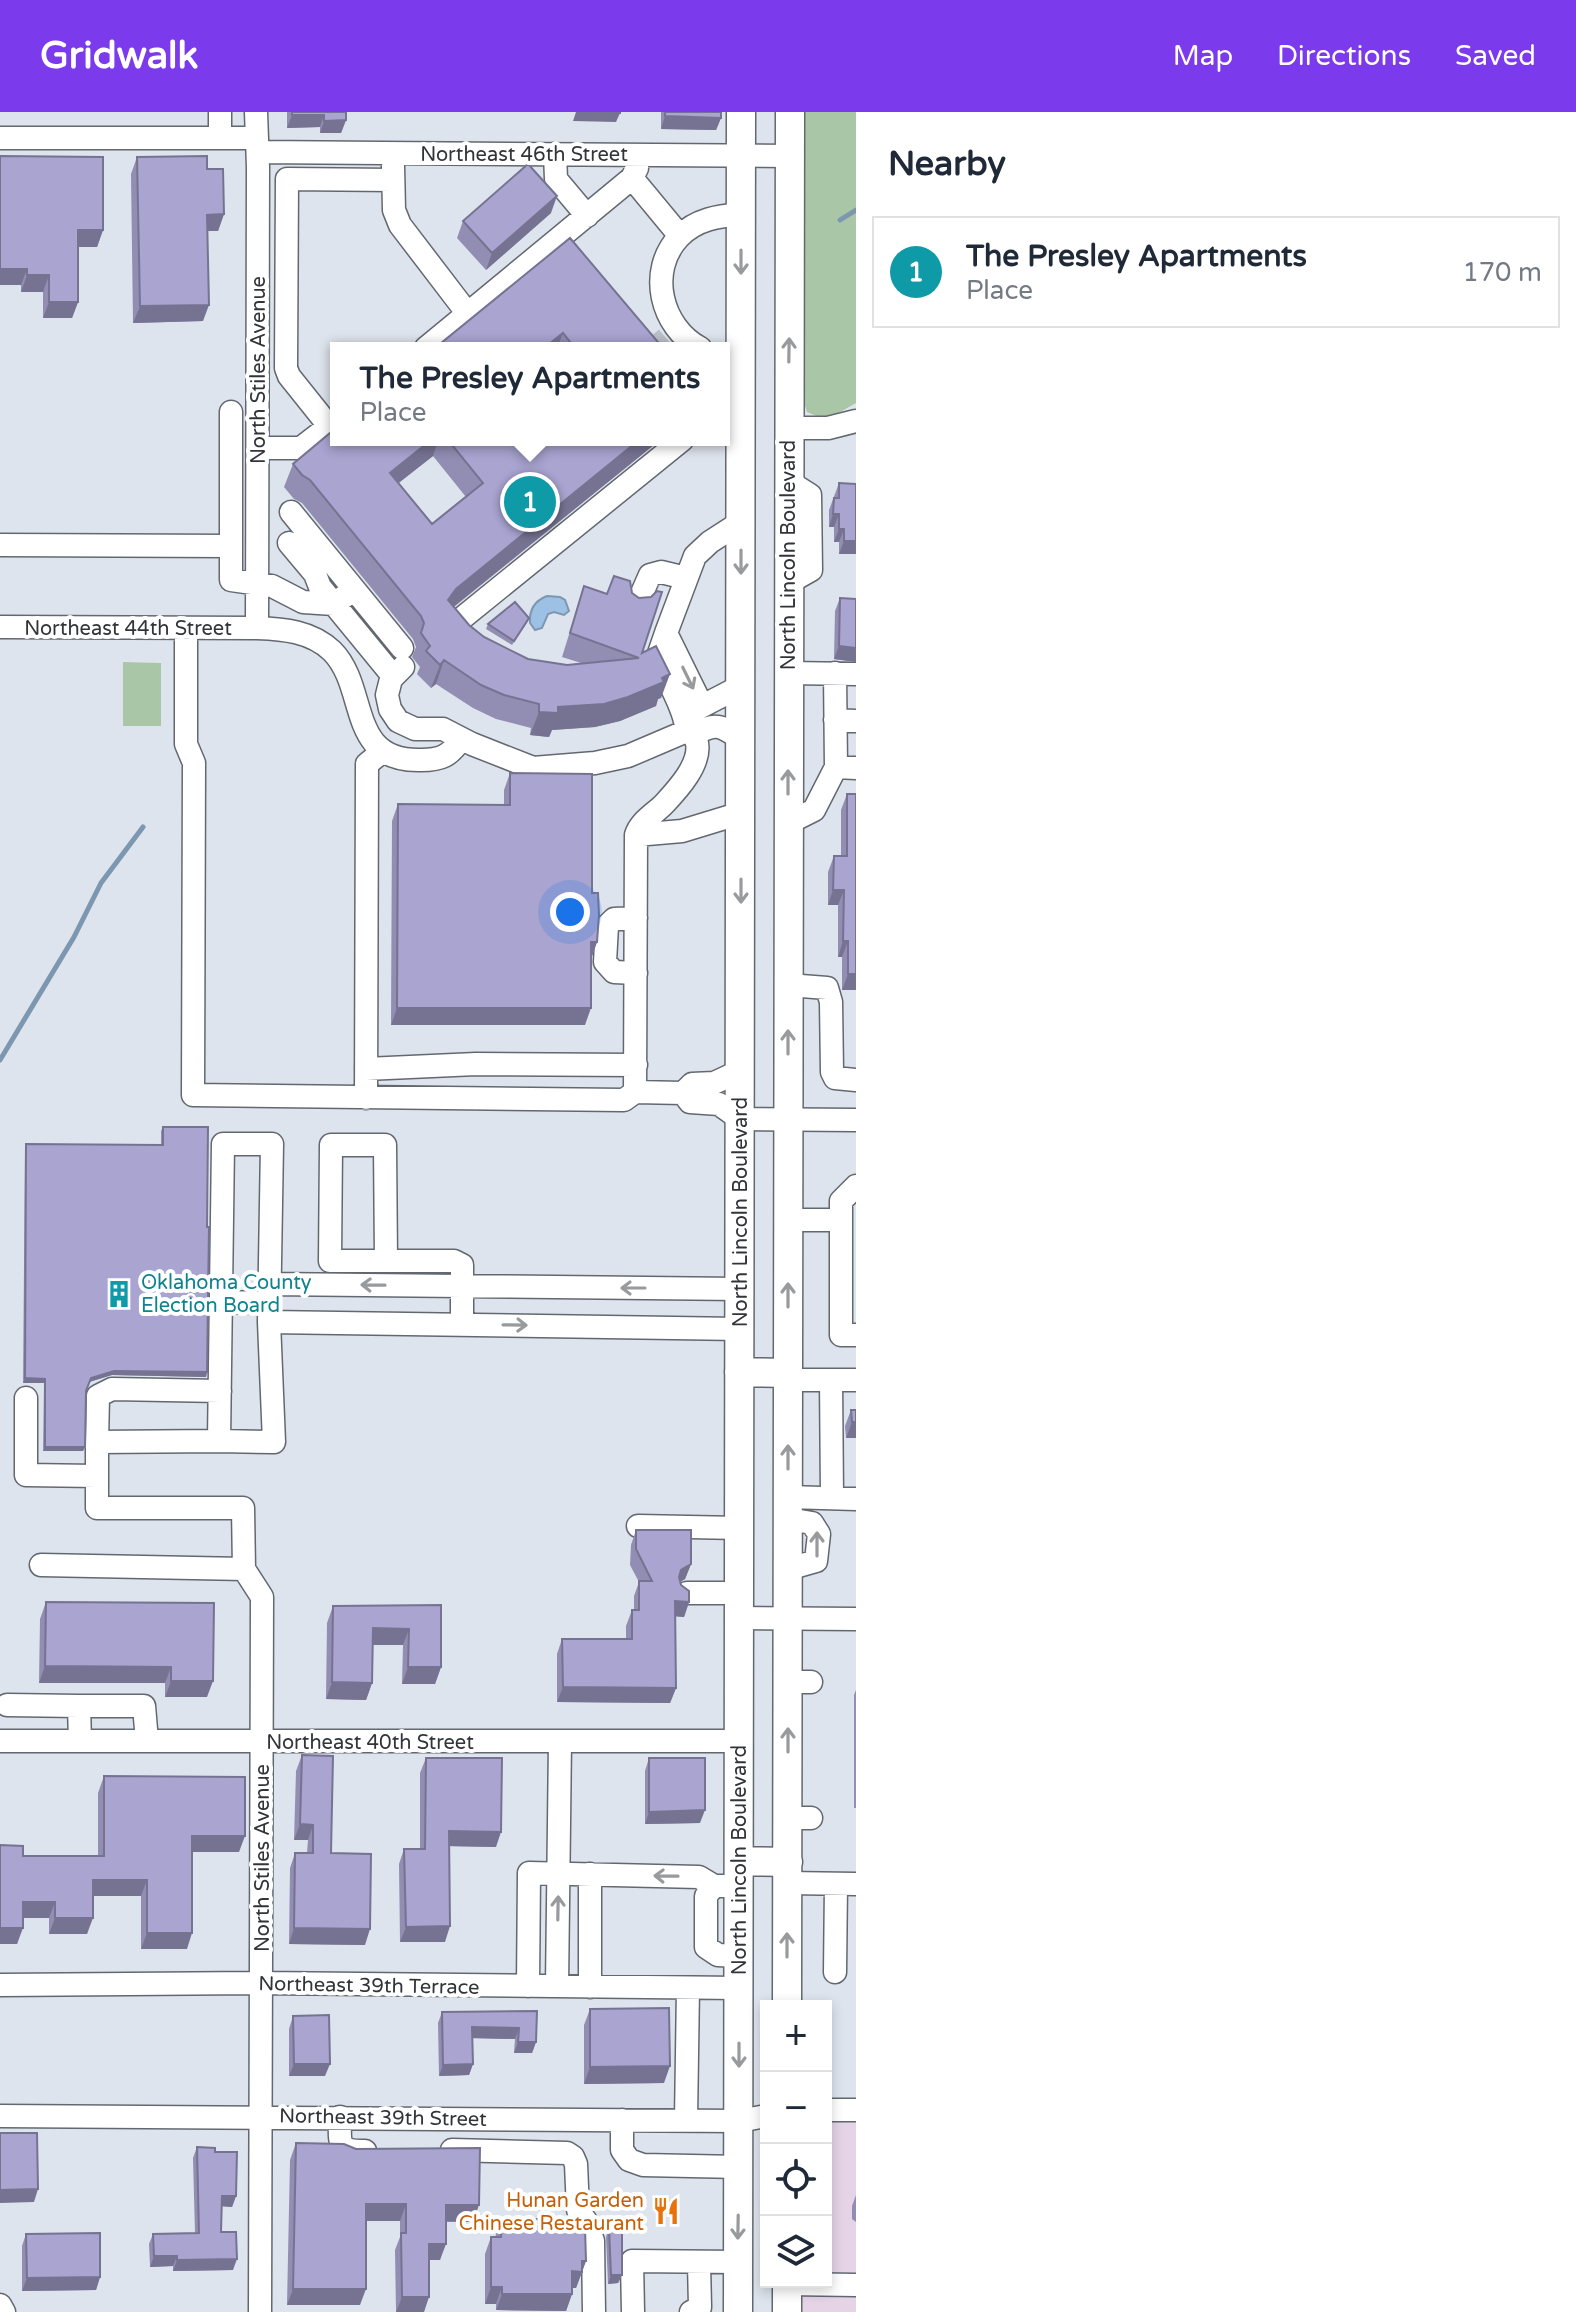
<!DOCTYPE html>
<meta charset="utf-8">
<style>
:root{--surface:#fff;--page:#f6f6f7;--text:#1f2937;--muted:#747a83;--line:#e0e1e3;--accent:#7c3aed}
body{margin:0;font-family:"Varela Round",sans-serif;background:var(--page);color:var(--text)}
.controls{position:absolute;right:24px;bottom:24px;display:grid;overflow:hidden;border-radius:0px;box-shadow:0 4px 12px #0003}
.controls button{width:72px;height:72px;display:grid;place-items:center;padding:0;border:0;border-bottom:2px solid var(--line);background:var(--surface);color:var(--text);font:40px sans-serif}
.you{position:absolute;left:570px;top:800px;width:28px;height:28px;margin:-20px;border:6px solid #fff;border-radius:50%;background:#1a73e8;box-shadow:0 0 0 12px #1a73e833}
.badge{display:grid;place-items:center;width:52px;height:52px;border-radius:50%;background:var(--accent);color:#fff;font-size:26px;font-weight:700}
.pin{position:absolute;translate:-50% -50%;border:4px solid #fff;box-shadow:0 2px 8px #0006}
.popup{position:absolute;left:330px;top:230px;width:400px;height:104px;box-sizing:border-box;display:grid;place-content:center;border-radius:0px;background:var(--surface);filter:drop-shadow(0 2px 6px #0005);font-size:26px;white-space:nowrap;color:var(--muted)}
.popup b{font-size:30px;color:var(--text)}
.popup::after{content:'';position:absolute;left:50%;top:100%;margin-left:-16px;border:16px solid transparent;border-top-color:var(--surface)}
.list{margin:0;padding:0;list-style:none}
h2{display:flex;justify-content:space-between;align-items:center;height:104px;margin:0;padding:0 32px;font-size:34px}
h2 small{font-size:26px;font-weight:400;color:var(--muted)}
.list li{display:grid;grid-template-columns:52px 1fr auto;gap:24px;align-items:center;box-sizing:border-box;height:112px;margin:0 16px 16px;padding:0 16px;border:2px solid var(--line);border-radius:0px}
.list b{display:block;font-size:30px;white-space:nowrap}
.list p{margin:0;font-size:26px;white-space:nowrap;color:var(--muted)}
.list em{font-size:26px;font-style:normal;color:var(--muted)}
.icon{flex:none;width:44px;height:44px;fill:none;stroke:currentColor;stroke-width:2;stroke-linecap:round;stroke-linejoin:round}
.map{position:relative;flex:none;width:856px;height:2200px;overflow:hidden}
header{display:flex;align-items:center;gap:48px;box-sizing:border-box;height:112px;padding:0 40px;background:var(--accent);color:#fff}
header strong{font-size:38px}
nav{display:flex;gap:44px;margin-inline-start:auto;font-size:28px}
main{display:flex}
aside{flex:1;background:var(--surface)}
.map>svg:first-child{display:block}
.commercial{fill:#e4d4e6}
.green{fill:#a9c7a7}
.water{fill:#9dc1e4;stroke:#7d97b0;stroke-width:2}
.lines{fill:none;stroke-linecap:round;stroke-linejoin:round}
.stream{stroke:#7d97b0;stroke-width:5}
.minor-tunnel{stroke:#bcc1c9;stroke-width:22;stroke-dasharray:22 11;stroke-linecap:butt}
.minor-casing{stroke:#636870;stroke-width:25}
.major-casing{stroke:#636870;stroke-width:31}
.minor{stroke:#fff;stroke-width:22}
.major{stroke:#fff;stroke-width:28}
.wall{fill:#918db3;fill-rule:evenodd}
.shaded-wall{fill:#767392}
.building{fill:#a9a4d0;stroke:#767392;stroke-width:2}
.oneway{stroke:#989a9c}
.labels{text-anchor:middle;stroke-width:8;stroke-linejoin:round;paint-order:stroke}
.street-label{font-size:20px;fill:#323438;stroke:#fff}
.culture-label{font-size:20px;fill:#0d838f;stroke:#fff;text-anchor:start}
.food-label{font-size:20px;fill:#c56008;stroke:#fff;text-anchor:end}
</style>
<header>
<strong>Gridwalk</strong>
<nav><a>Map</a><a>Directions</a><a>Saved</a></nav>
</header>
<main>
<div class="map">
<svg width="856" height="2200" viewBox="0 0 856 2200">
<rect width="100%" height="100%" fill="#dee4ed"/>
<path class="commercial" d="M826,2006H856V2200H792L793,2170H826Z"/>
<path class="green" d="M803,0H856V291L826,308L807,300L803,287Z
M123,550L161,551V614H123Z"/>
<path class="water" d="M547,484L560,485L565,488L569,499L564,503L554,500L548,502L542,516L535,518L530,511C529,498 534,489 547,484Z"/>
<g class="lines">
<path class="stream" d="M840,108L856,98
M0,948L74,825L101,771L143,715"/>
<path class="minor-tunnel" d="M654,236L666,226"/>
<g class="minor-casing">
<path id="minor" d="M220,0V26
M256,0L258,55L257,516
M0,26H257
M258,40L791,44
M555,42L556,67L587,104
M393,54L394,98L400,113L468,202
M632,66L680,124
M426,236L632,66L637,56V43
M700,236C661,215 647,159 679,125C696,107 719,104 741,102
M231,300V468L272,474L303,490L334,492L345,484
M329,314L289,264L286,256L287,67L393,68
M788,316H828L856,309
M258,336H301L336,309
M788,369L810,383L811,458L788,471
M291,400L402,536
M289,431L315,462L320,475L393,564
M0,433L231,434
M635,497L650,463L661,460L686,466
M456,511L682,328
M0,515L257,516C283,517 311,519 332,539C369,576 346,650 421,648C441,648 450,644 461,627
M186,516V632L194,651L193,983L624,988L635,980L683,981L692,972L714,971L740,959
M403,555L391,567L387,583L390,597L398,609L415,617H443L472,632L533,656L595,651L628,644L689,618
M788,561L856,562
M835,561L836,655
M702,594L666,521L695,444L710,430L741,410
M689,601L741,574
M835,608L856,609
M693,623C716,610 720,613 741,627
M788,711L814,698L836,655L856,656
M636,723L682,719L741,701
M636,861L614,860L605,850L607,814L614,807L636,806
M788,873L827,876L831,890L832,960L835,966L856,968
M366,957L476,952L636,953
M635,980L636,723C640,709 656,701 665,691C678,677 701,652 697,631C695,623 687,618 685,609C680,588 667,567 657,547L666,521
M683,981L690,990L719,992L740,1007L856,1008
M366,986L367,652L383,639
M223,1032H272L269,1210L274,1330L219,1329Z
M789,1108H841V1089L856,1074
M841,1108V1223H856
M386,1149L385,1033H331L330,1149H454L462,1153V1212
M269,1172L739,1177
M221,1190L269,1191
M269,1210L739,1217
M788,1268H856
M831,1268L832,1386
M26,1286V1363L97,1364
M219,1329L97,1330L98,1284L112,1277L220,1279
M788,1385L856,1387
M638,1414L739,1416
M41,1453L244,1457L243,1396H97V1330
M244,1457L262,1485L260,2200
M788,1457L816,1449L819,1422L812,1411L788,1407
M687,1481H739
M739,1506L856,1507
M788,1570H811
M7,1593L79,1594L80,1629
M79,1594H144L147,1629
M0,1629H739
M788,1706H811
M788,1771L856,1772
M714,1774L706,1784V1835L718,1843L739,1844
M835,1860L836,1772
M0,1873L262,1871L739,1876
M528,1874L529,1761L699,1765L714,1774H739
M557,1874L560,1629
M590,1875V1762
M826,1998H856
M0,2004L739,2009L766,2004
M340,2005C340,2030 336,2040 365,2039
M622,2008V2038L629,2048L643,2053L739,2055
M686,2008L688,1876
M452,2038L567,2041L573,2045L576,2052L578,2098L586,2109L593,2129L594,2200
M787,2172L856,2173
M0,2193L4,2200
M633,2200L632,2149L738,2150
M691,2200L700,2195L699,2151"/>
</g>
<g class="major-casing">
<path id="major" d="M739,1260L788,1261
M739,1749L788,1750
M787,1894L790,0
M787,2170V2200
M738,2200L741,0"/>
</g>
<use href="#minor" class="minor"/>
<use href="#major" class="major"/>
</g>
<path class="wall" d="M287,0H346V8L341,21H320V15L287,16Z
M661,0H721V6L716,18L661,17Z
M0,44L103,118L97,135H78V190L72,206H43V180H21V173H0Z
M137,45L207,57L224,102L218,119H208L203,209L133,211L131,62Z
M551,101L486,158L457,126L463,109Z
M570,126L663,236H435Z
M336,328H660L454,495L469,513L484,525L528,547L567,553L581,551L562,545L584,474L642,541L661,586L658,587L656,594L620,609L595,615L552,618L549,625L530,623L531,616L496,607L473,596L436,572L431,576L417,562L420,555L412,545L416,535L413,527L302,391L294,387L284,375L293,352ZM433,344L466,385L432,412L398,371Z
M839,371L856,442H839V430H834V415H829V398Z
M840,486L856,487V550L834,547L835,499Z
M527,510L512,533L486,517L488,512Z
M510,661L592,781L597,830L591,847L585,913H391L392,709L398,692L504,693V678Z
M847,682H856V878H842V845H838V793H828V760L834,744H841V698Z
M163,1015L207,1115V1260L206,1265L112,1263L89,1270L86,1279L85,1335L83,1339H43L44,1271H23L25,1037L26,1032L161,1033V1019Z
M851,1298L856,1326H846L845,1314Z
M636,1418L691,1452L685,1467L680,1470L689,1490L684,1505L675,1504L676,1576L670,1591L557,1590V1542L562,1527H626V1514L632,1498H634V1484L639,1470L630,1453L631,1433Z
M46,1490L214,1491L207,1585H165V1571H39L40,1507Z
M441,1493V1555L435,1572H402L403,1533H372V1571L366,1588L326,1587L327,1511L333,1494Z
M856,1578V1696H854V1583Z
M302,1643L331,1741L365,1833L289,1832L290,1756L295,1741H307L308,1728H294L296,1659Z
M426,1646L496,1735L449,1734L445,1830H400L399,1752L404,1737H420V1661Z
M649,1646L700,1711L645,1712V1659Z
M104,1664L239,1740H192L187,1837H141V1784H93L87,1822H49V1806H23L17,1832H0L23,1744H98V1681Z
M590,1897L664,1971L584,1972V1913Z
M537,1899L536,1930L532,1941H514L515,1927L472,1926L473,1952L469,1963L439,1964L438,1911L442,1900Z
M293,1904L325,1964H289V1917Z
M296,2031L473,2110H446L440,2148H429L424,2200H396L395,2138L400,2125V2109H366L360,2193H287L290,2048Z
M197,2035L215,2040L236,2084L232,2095L222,2094L221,2120L233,2158L173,2159V2154L150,2155L149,2132L153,2122L195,2121L193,2046Z
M856,2083V2110L852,2107V2094Z
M502,2107L586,2149L576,2176H572V2182L566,2199L496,2198V2192H485V2142L491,2125H495Z
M609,2116L622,2163L618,2171L608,2172L606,2125Z
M26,2122L100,2165L96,2178L22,2179V2134Z"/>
<path class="shaded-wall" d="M576,0L620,1L616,10L573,9Z
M292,3H324L320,15L287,16Z
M665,4L721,6L716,18L661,17Z
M346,8L341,21H320L324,9Z
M557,84L551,101L486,158L492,141Z
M224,102L218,119H201L207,103Z
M78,118H103L97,135H72Z
M0,157H27L21,173H0Z
M27,163H49L43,180H21Z
M49,190H78L72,206H43Z
M209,193L203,209L133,211L140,194Z
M563,221L557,236H544Z
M431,328H438L433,344L381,385L390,361Z
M639,328H660L447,500L448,488L456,477Z
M833,402H839L834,415H829Z
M839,417H844L839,430H834Z
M844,429H856V442H839Z
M839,534L856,536V550L834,547Z
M444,548L436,572L431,576L440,553Z
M670,562L661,586L658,587L656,594L620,609L595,615L552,618L549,625L530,623L539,600L662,566Z
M833,778H844L838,793H828Z
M843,829H848L842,845H838Z
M591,830H597L591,847Z
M848,862H856V878H842Z
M397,896H591L585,913H391Z
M114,1259L207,1260L206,1265L112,1263L89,1270L91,1266Z
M25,1266L45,1267L44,1271H23Z
M852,1310H856V1326H846Z
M45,1335H85L83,1339H43Z
M691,1452L685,1467L675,1473L681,1458Z
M675,1489L689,1490L684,1505L670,1504Z
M373,1516L409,1517L403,1533H366Z
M45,1554L171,1555L165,1571H39Z
M408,1555H441L435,1572H402Z
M171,1569H213L207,1585H165Z
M332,1570L372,1571L366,1588L326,1587Z
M563,1575L676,1576L670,1591L557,1590Z
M705,1698L700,1711L645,1712L649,1700Z
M300,1712L313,1713L308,1728H294Z
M449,1719L501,1720L496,1735L443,1734Z
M192,1724H245L239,1740H186Z
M93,1768H147L141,1784H87Z
M23,1790H55L49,1806H17Z
M55,1806H93L87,1822H49Z
M450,1814L445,1830H400L406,1815Z
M0,1816H23L17,1832H0Z
M294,1816L370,1817L365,1833L289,1832Z
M147,1821H192L187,1837H141Z
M472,1915L519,1916L515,1927L468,1926Z
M518,1930H536L532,1941H514Z
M294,1952H330L325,1964H289Z
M473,1952L469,1963L439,1964L443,1953Z
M670,1954L664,1971L584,1972L590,1955Z
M38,2077L34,2090L0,2091V2078Z
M222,2084H236L232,2095L218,2094Z
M366,2092H406L400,2109H360Z
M446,2093H479L473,2110L440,2109Z
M429,2132H446L440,2148H423Z
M154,2144H177L173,2154L150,2155Z
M237,2147L233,2158L173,2159L177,2148Z
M582,2149H586L576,2176H566L572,2159Z
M611,2163H622L618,2171L608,2172Z
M100,2165L96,2178L22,2179L27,2166Z
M491,2175H502L496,2192H485Z
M293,2177H366L360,2193H287Z
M502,2182H572L566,2199L496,2198Z
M402,2185H429L424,2200H396Z"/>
<path class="building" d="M292,0H346V8L324,9V3H292Z
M576,0H620V1Z
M665,0H721V6L665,4Z
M0,44L103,45V118H78V190H49V163H27V157H0Z
M207,44V57H223L224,102L207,103L209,193L140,194L137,45Z
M528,52L557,84L492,141L463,109Z
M570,126L663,236H575L563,221L544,236H435Z
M336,316V328H431L390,361L432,412L483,371L448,328H639L456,477L448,488L469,513L484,525L528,547L567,553L639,546L570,521L584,474L607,482L614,464L630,469L632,481L639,486L651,485L657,479L662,480L642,541L656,534L670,562L662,566L664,570L628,585L604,592L558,595V601L539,600V592L504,583L481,573L444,548L440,553L426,539L430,534L421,521L424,511L421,504L310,368L302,363L293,352Z
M839,371L856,372V429H844V417H839V402H833L834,386H839Z
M840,486L856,487V536L839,534Z
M515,490L529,506L514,529L488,512Z
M510,661L592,662V781H598L599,803L597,830H591V896H397L398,692L510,693Z
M847,682H856V862H848V829H843L844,778H833L834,744H847Z
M163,1015H208L207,1115H209L207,1260L114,1259L91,1266L86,1279L85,1335H45V1267L25,1266L26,1032L163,1033Z
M851,1298H856V1310H852Z
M636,1418H691V1452L681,1458L679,1465L681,1473L689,1479V1490L675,1489L676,1576L563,1575L562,1527H632V1498H639V1469H652L636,1437Z
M46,1490L214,1491L213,1569H171V1555L45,1554Z
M441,1493V1555H408L409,1517L373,1516L372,1571L332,1570L333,1494Z
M302,1643L333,1644L331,1741L371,1742L370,1817L294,1816L295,1741H313V1713L300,1712Z
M426,1646H502L501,1720L449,1719L450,1814L406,1815L404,1737H425Z
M649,1646H705V1698L649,1700Z
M104,1664L245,1665V1724H192V1821H147V1768H93V1806H55V1790H23V1816H0V1733L23,1734V1744H104Z
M669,1896L670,1954L590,1955V1897Z
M537,1899L536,1930H518L519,1916L472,1915L473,1952L443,1953L442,1900Z
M329,1903L330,1952H294L293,1904Z
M0,2021H37L38,2077L0,2078Z
M296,2031L344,2032L356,2037L480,2036L479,2093H446V2132H429V2185H402L401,2121H406V2092H366V2177H293Z
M197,2035L215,2036V2040H237L236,2084H222L221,2120H236L237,2147L177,2148V2144H154L153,2122L199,2121Z
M502,2107H582L585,2115L586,2149H582V2160L572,2159V2182H502V2175H491V2125H501Z
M609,2116H622V2163H611Z
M100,2121V2165L27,2166L26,2122Z"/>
<defs><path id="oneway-shaft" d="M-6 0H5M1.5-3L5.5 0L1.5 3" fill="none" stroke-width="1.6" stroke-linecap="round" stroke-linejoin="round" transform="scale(2)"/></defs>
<g class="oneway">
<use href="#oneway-shaft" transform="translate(741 150) rotate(90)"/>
<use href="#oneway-shaft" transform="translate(789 238) rotate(-89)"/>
<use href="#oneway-shaft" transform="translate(741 450) rotate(90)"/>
<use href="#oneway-shaft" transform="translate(688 566) rotate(64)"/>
<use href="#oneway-shaft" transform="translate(788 670) rotate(-90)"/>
<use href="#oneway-shaft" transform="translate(741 779) rotate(90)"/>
<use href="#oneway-shaft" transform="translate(788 930) rotate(-90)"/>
<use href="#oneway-shaft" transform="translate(373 1173) rotate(-179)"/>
<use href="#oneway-shaft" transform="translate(633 1176) rotate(-180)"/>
<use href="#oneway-shaft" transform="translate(788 1183) rotate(-90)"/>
<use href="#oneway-shaft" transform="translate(515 1213) rotate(1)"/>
<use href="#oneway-shaft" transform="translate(788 1345) rotate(-90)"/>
<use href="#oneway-shaft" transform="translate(817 1432) rotate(-90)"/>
<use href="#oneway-shaft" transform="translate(788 1628) rotate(-90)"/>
<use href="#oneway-shaft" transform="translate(666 1764) rotate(-179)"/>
<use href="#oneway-shaft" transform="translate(558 1796) rotate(-89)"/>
<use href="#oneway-shaft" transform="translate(787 1833) rotate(-90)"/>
<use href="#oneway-shaft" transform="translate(739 1943) rotate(90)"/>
<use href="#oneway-shaft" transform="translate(738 2115) rotate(91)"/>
</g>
<defs>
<g id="building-bare" transform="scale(2.16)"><path d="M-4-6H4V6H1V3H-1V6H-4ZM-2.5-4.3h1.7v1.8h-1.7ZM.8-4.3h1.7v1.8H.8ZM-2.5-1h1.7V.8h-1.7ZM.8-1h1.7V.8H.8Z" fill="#0f9aa8" stroke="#fff" stroke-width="2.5" paint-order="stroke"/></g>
<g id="restaurant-bare" transform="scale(2.16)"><path d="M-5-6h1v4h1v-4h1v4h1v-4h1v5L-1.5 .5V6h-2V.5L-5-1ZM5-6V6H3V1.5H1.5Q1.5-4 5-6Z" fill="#e8710a" stroke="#fff" stroke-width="2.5" paint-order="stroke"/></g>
</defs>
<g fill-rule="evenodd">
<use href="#building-bare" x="119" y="1182"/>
<use href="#restaurant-bare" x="666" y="2099"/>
</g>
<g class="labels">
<g class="street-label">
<text x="524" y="49">Northeast 46th Street</text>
<text transform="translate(258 258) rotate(-90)" y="7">North Stiles Avenue</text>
<text transform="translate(788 443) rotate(-90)" y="7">North Lincoln Boulevard</text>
<text x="128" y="523">Northeast 44th Street</text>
<text transform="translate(740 1100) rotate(-90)" y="7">North Lincoln Boulevard</text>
<text x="370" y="1637">Northeast 40th Street</text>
<text transform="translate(262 1746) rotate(-90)" y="7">North Stiles Avenue</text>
<text transform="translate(739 1748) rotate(-90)" y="7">North Lincoln Boulevard</text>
<text transform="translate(369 1873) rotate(1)" y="7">Northeast 39th Terrace</text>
<text transform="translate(383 2005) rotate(1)" y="7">Northeast 39th Street</text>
</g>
<g class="culture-label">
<text x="141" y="1177">Oklahoma County<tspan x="141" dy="23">Election Board</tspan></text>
</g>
<g class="food-label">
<text x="644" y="2095">Hunan Garden<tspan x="644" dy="23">Chinese Restaurant</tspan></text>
</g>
</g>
</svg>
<div class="controls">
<button>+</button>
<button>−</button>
<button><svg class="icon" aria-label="locate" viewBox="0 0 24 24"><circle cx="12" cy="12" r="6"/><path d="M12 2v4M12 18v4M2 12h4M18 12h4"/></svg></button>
<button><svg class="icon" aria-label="layers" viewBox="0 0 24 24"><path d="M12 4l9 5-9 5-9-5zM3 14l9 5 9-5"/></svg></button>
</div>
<div class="you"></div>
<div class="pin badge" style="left:530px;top:390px;background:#0f9aa8">1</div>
<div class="popup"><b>The Presley Apartments</b>Place</div>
</div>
<aside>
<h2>Nearby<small></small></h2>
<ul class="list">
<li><span class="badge" style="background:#0f9aa8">1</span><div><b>The Presley Apartments</b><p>Place</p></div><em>170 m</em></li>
</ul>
</aside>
</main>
